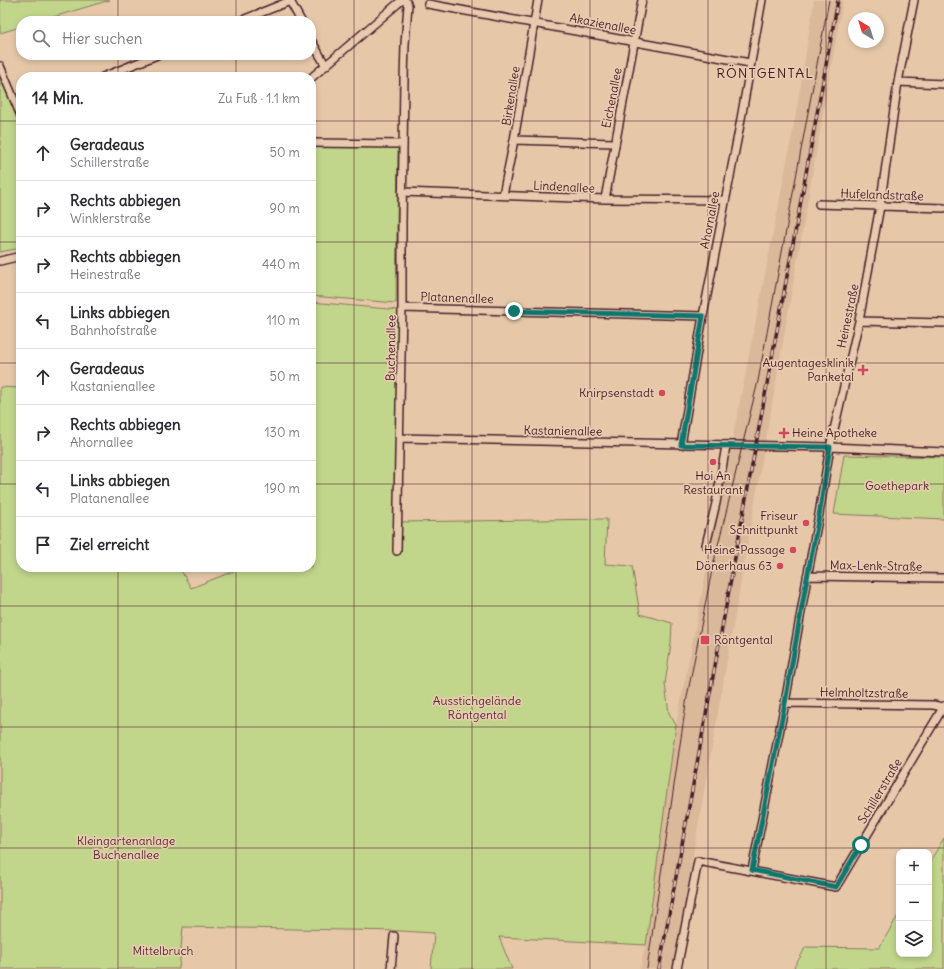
<!DOCTYPE html>
<html lang="de">
<meta charset="utf-8">
<style>
:root{--surface:#fff;--page:#f7f7f7;--text:#2b2b33;--muted:#7c7c81;--line:#e1e1e2}
body{margin:0;font-family:Delius,sans-serif;background:var(--page);color:var(--text)}
.controls{position:absolute;right:12px;bottom:12px;display:grid;overflow:hidden;border-radius:8px;box-shadow:0 2px 6px #0003}
.controls button{width:36px;height:36px;display:grid;place-items:center;padding:0;border:0;border-bottom:1px solid var(--line);background:var(--surface);color:var(--text);font:20px sans-serif}
.compass{position:absolute;left:848px;top:12px;width:36px;height:36px;border-radius:50%;background:var(--surface);box-shadow:0 2px 6px #0003;rotate:322deg}
.stop{position:absolute;width:12px;height:12px;margin:-9px;border:3px solid #0f766e;border-radius:50%;background:#fff}
.stop.end{background:#0f766e;border-color:#fff;box-shadow:0 1px 4px #0008}
.list{margin:0;padding:0;list-style:none}
h2{display:flex;justify-content:space-between;align-items:center;height:52px;margin:0;padding:0 16px;font-size:17px}
h2 small{font-size:13px;font-weight:400;color:var(--muted)}
.list li{display:grid;grid-template-columns:26px 1fr auto;gap:12px;align-items:center;box-sizing:border-box;height:56px;padding:0 16px;border-top:1px solid var(--line)}
.list b{display:block;font-size:15px;white-space:nowrap}
.list p{margin:0;font-size:13px;white-space:nowrap;color:var(--muted)}
.list em{font-size:13px;font-style:normal;color:var(--muted)}
.icon{flex:none;width:22px;height:22px;fill:none;stroke:currentColor;stroke-width:2;stroke-linecap:round;stroke-linejoin:round}
.map{position:relative;flex:none;width:944px;height:969px;overflow:hidden}
.search{position:absolute;background:var(--surface);box-shadow:0 2px 6px #0003;left:16px;top:16px;width:300px;height:44px;display:flex;align-items:center;gap:10px;box-sizing:border-box;padding:0 14px;border-radius:16px;color:var(--muted);font-size:15px}
.panel{position:absolute;background:var(--surface);box-shadow:0 2px 6px #0003;left:16px;top:72px;width:300px;height:500px;border-radius:16px}
.map>svg:first-child{display:block}
.built{fill:#d9b99a}
.green{fill:#c1d58b;stroke:#867a5b}
.lines{fill:none;stroke-linecap:round;stroke-linejoin:round}
.minor-casing{stroke:#4a1f2b;stroke-width:10}
.minor{stroke:#e8cbaf;stroke-width:7}
.tram{stroke:#4a1f2b;stroke-width:1}
.rail-casing{stroke:#4a1f2b;stroke-width:3.5}
.rail{stroke:#e8cbaf;stroke-width:2;stroke-dasharray:6;stroke-linecap:butt}
.route{stroke:#0f766e;stroke-width:5}
.grid{fill:none;stroke:#4a1f2b;stroke-width:1;stroke-opacity:0.55}
.poi-dot{fill:#d1495b;stroke:#e8cbaf;stroke-width:1.5}
.labels{text-anchor:middle;stroke-width:3.5;stroke-linejoin:round;paint-order:stroke}
.street-label{font-size:12px;fill:#4a1f2b;stroke:#e8cbaf}
.poi-label{font-size:12px;fill:#4a1f2b;stroke:#e8cbaf;text-anchor:end}
.park-label{font-size:12px;fill:#563135;stroke:#e8cbaf}
.quarter-label{font-size:14px;letter-spacing:1px;fill:#4a1f2b;stroke:#e8cbaf}
</style>
<div class="map">
<svg width="944" height="969" viewBox="0 0 944 969">
<rect width="100%" height="100%" fill="#e6c8a9"/>
<filter id="ink" filterUnits="userSpaceOnUse"><feTurbulence type="fractalNoise" baseFrequency=".025" numOctaves="2"/><feDisplacementMap in="SourceGraphic" scale="8" xChannelSelector="R" yChannelSelector="G"/><feConvolveMatrix kernelMatrix="1 2 1 2 8 2 1 2 1" color-interpolation-filters="sRGB"/></filter>
<g filter="url(#ink)">
<path class="built" d="M814,0H843L673,969H640L646,945L676,725L779,203L797,108Z"/>
<path class="green" d="M0,0H110L40,21H21V27L0,33Z
M0,65L21,113V248L0,252Z
M311,147L398,148L396,303L311,296Z
M311,302L399,310L396,522L607,519L605,564L632,566L640,614L672,623L671,643L665,684L669,713L676,725L646,945L499,937L512,969H431L434,933L401,931L183,927L179,969H0V387L21,388V567H179L191,588L244,567H311Z
M844,455L944,457V519L834,514Z
M944,838V969H793L802,954L805,947L879,948L899,914V954H929V863Z"/>
<g class="lines">
<g class="minor-casing">
<path id="minor" d="M428,4L750,63
M240,21L290,1L301,21
M311,40L326,66
M0,66L21,116
M103,77L157,55
M311,78L402,0
M898,82L944,84
M514,140L614,143
M311,143L403,144
M402,192L605,199L725,200
M503,195L514,140L538,0
M605,199L642,0
M819,204L944,208
M0,261L21,256
M402,308L703,316
M859,321L944,323
M400,438L830,447L944,452
M681,445L703,316L739,130L762,0
M706,545L716,503L726,446
M397,551L402,308V223L404,80L405,44L408,5L405,0
M807,576L944,578
M785,703L933,705L943,707
M752,870L785,703L807,578L819,514L830,447L859,321L880,206L898,82L914,0
M391,969L394,936
M677,969L698,861L836,887L944,706"/>
</g>
<use href="#minor" class="minor"/>
<path class="tram" d="M647,969L687,697L712,570L758,381L829,0"/>
<g class="rail-casing">
<path id="rail" d="M659,969L838,0"/>
</g>
<use href="#rail" class="rail"/>
</g>
</g>
<g class="lines" filter="url(#ink)">
<path class="route" d="M514,311L703,316L681,445L830,447L819,516L807,578L785,703L752,870L836,887L861,845"/>
</g>
<path class="grid" d="M118,0V21M236,0V21M354,0V969M472,0V969M590,0V969M708,0V969M826,0V969M118,55V77M236,55V77M0,121H21M311,121H944M0,242H21M311,242H944M0,363H21M311,363H944M0,484H21M311,484H944M118,567V969M236,567V969M0,606H944M0,727H944M0,848H944"/>
<g class="poi-dot">
<path d="M861 364h4v4h4v4h-4v4h-4v-4h-4v-4h4z"/>
<circle cx="662" cy="393" r="4"/>
<path d="M782 427h4v4h4v4h-4v4h-4v-4h-4v-4h4z"/>
<circle cx="713" cy="462" r="4"/>
<circle cx="806" cy="523" r="4"/>
<circle cx="793" cy="550" r="4"/>
<circle cx="780" cy="566" r="4"/>
<rect x="700" y="635" width="10" height="10" rx="2"/>
</g>
<g class="labels">
<g class="street-label">
<text transform="translate(603 24) rotate(11)" y="4">Akazienallee</text>
<text transform="translate(511 96) rotate(-81)" y="4">Birkenallee</text>
<text transform="translate(612 98) rotate(-79)" y="4">Eichenallee</text>
<text transform="translate(564 187) rotate(3)" y="4">Lindenallee</text>
<text transform="translate(882 195) rotate(2)" y="4">Hufelandstraße</text>
<text transform="translate(710 220) rotate(-79)" y="4">Ahornallee</text>
<text transform="translate(457 298) rotate(2)" y="4">Platanenallee</text>
<text transform="translate(848 316) rotate(-78)" y="4">Heinestraße</text>
<text transform="translate(391 348) rotate(-89)" y="4">Buchenallee</text>
<text transform="translate(563 431) rotate(1)" y="4">Kastanienallee</text>
<text transform="translate(876 566) rotate(1)" y="4">Max-Lenk-Straße</text>
<text transform="translate(864 693) rotate(1)" y="4">Helmholtzstraße</text>
<text transform="translate(880 791) rotate(-59)" y="4">Schillerstraße</text>
</g>
<g class="poi-label">
<text x="854" y="367">Augentagesklinik<tspan x="854" dy="14">Panketal</tspan></text>
<text x="654" y="397">Knirpsenstadt</text>
<text x="792" y="437" text-anchor="start">Heine Apotheke</text>
<text x="713" y="480" text-anchor="middle">Hoi An<tspan x="713" dy="14">Restaurant</tspan></text>
<text x="798" y="520">Friseur<tspan x="798" dy="14">Schnittpunkt</tspan></text>
<text x="785" y="554">Heine-Passage</text>
<text x="772" y="570">Dönerhaus 63</text>
<text x="714" y="644" text-anchor="start">Röntgental</text>
</g>
<g class="park-label">
<text x="897" y="490">Goethepark</text>
<text x="477" y="705">Ausstichgelände<tspan x="477" dy="14">Röntgental</tspan></text>
<text x="126" y="845">Kleingartenanlage<tspan x="126" dy="14">Buchenallee</tspan></text>
<text x="163" y="955">Mittelbruch</text>
</g>
<g class="quarter-label">
<text x="765" y="78">RÖNTGENTAL</text>
</g>
</g>
</svg>
<div class="controls">
<button>+</button>
<button>−</button>
<button><svg class="icon" aria-label="layers" viewBox="0 0 24 24"><path d="M12 4l9 5-9 5-9-5zM3 14l9 5 9-5"/></svg></button>
</div>
<svg class="compass" viewBox="-18 -18 36 36"><path d="M0-13l5 13h-10z" fill="#e53935"/><path d="M0 13l5-13h-10z" fill="#7c7c81"/></svg>
<div class="stop" style="left:861px;top:845px"></div>
<div class="stop end" style="left:514px;top:311px"></div>
<div class="search"><svg class="icon" aria-label="search" viewBox="0 0 24 24"><circle cx="10" cy="10" r="6"/><path d="M15 15l6 6"/></svg>Hier suchen</div>
<section class="panel">
<h2>14 Min.<small>Zu Fuß · 1.1 km</small></h2>
<ul class="list">
<li><svg class="icon" aria-label="ahead" viewBox="0 0 24 24"><path d="M12 20V5M6 11l6-6 6 6"/></svg><div><b>Geradeaus</b><p>Schillerstraße</p></div><em>50 m</em></li>
<li><svg class="icon" aria-label="right" viewBox="0 0 24 24"><path d="M7 20v-9h11M14 6l5 5-5 5"/></svg><div><b>Rechts abbiegen</b><p>Winklerstraße</p></div><em>90 m</em></li>
<li><svg class="icon" aria-label="right" viewBox="0 0 24 24"><path d="M7 20v-9h11M14 6l5 5-5 5"/></svg><div><b>Rechts abbiegen</b><p>Heinestraße</p></div><em>440 m</em></li>
<li><svg class="icon" aria-label="left" viewBox="0 0 24 24"><path d="M17 20v-9H6M10 6l-5 5 5 5"/></svg><div><b>Links abbiegen</b><p>Bahnhofstraße</p></div><em>110 m</em></li>
<li><svg class="icon" aria-label="ahead" viewBox="0 0 24 24"><path d="M12 20V5M6 11l6-6 6 6"/></svg><div><b>Geradeaus</b><p>Kastanienallee</p></div><em>50 m</em></li>
<li><svg class="icon" aria-label="right" viewBox="0 0 24 24"><path d="M7 20v-9h11M14 6l5 5-5 5"/></svg><div><b>Rechts abbiegen</b><p>Ahornallee</p></div><em>130 m</em></li>
<li><svg class="icon" aria-label="left" viewBox="0 0 24 24"><path d="M17 20v-9H6M10 6l-5 5 5 5"/></svg><div><b>Links abbiegen</b><p>Platanenallee</p></div><em>190 m</em></li>
<li><svg class="icon" aria-label="arrive" viewBox="0 0 24 24"><path d="M6 21V4h12l-3 4 3 4H6"/></svg><div><b>Ziel erreicht</b></div></li>
</ul>
</section>
</div>
